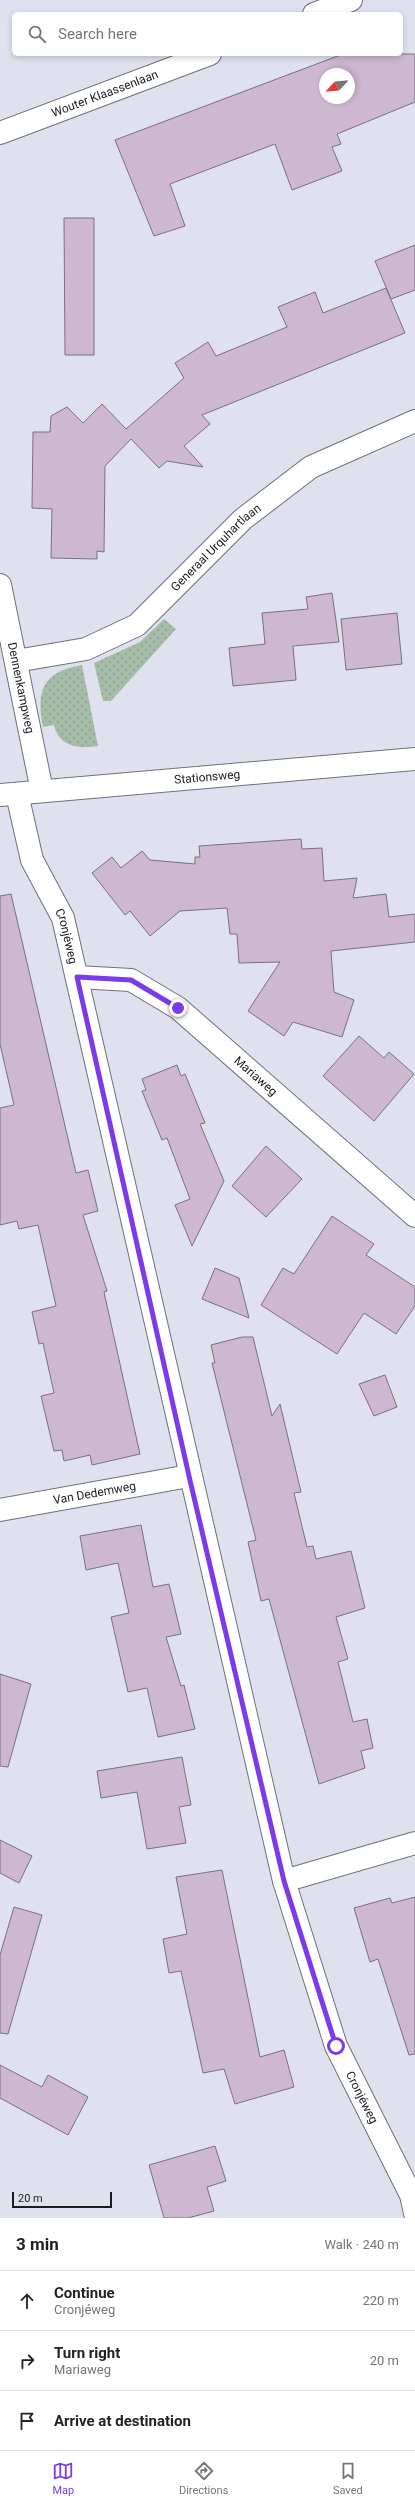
<!DOCTYPE html>
<meta charset="utf-8">
<style>
:root{--surface:#fff;--page:#f6f6f6;--text:#222;--muted:#767676;--line:#e0e0e0;--accent:#7c3aed}
body{margin:0;font-family:Roboto,sans-serif;background:var(--page);color:var(--text)}
.compass{position:absolute;left:319px;top:68px;width:36px;height:36px;border-radius:50%;background:var(--surface);box-shadow:0 2px 6px #0003;rotate:244deg}
.scale{position:absolute;left:12px;bottom:10px;width:100px;box-sizing:border-box;padding-left:4px;border:2px solid #1b1c20;border-top:0;font-size:11px;line-height:14px;white-space:nowrap;color:#1b1c20;-webkit-text-stroke:3px #dfe2ee;paint-order:stroke}
.stop{position:absolute;width:12px;height:12px;margin:-9px;border:3px solid #7c3aed;border-radius:50%;background:#fff}
.stop.end{background:#7c3aed;border-color:#fff;box-shadow:0 1px 4px #0008}
.list{margin:0;padding:0;list-style:none}
h2{display:flex;justify-content:space-between;align-items:center;height:52px;margin:0;padding:0 16px;font-size:17px}
h2 small{font-size:13px;font-weight:400;color:var(--muted)}
.list li{display:grid;grid-template-columns:26px 1fr auto;gap:12px;align-items:center;box-sizing:border-box;height:60px;padding:0 16px;border-top:1px solid var(--line)}
.list b{display:block;font-size:15px;white-space:nowrap}
.list p{margin:0;font-size:13px;white-space:nowrap;color:var(--muted)}
.list em{font-size:13px;font-style:normal;color:var(--muted)}
.icon{flex:none;width:22px;height:22px;fill:none;stroke:currentColor;stroke-width:2;stroke-linecap:round;stroke-linejoin:round}
.map{position:relative;flex:none;width:415px;height:2218px;overflow:hidden}
.search{position:absolute;background:var(--surface);box-shadow:0 2px 6px #0003;left:12px;right:12px;top:12px;height:44px;display:flex;align-items:center;gap:10px;box-sizing:border-box;padding:0 14px;border-radius:6px;color:var(--muted);font-size:15px}
.sheet{height:232px;background:var(--surface)}
nav{display:flex;justify-content:space-around;align-items:center;box-sizing:border-box;height:56px;border-top:1px solid var(--line);background:var(--surface);font-size:11px;color:var(--muted)}
nav a{display:grid;justify-items:center;gap:2px}
nav .on{color:var(--accent)}
.map>svg:first-child{display:block}
.grass{fill:url(#grass-dots)}
.building{fill:#ceb8d1;stroke:#79727a;fill-rule:evenodd}
.lines{fill:none;stroke-linecap:round;stroke-linejoin:round}
.minor-casing{stroke:#6e707a;stroke-width:24}
.minor{stroke:#fff;stroke-width:22}
.route{stroke:#7c3aed;stroke-width:5}
.labels{text-anchor:middle;stroke-width:3;stroke-linejoin:round;paint-order:stroke}
.street-label{font-size:12px;fill:#1b1c20;stroke:#dfe2ee}
</style>
<div class="map">
<svg width="415" height="2218" viewBox="0 0 415 2218">
<defs>
<pattern id="grass-dots" width="8" height="8" patternUnits="userSpaceOnUse"><rect width="8" height="8" fill="#a4bca8"/><path d="M2 2h.1M6 6h.1" fill="none" stroke="#8da190" stroke-width="1.8" stroke-linecap="round"/></pattern>
</defs>
<rect width="100%" height="100%" fill="#dfe2ee"/>
<path class="grass" d="M164,619L176,629L111,701H103L94,663L140,642Z
M82,665L98,746C79,749 59,747 54,725L43,727C36,689 43,672 82,665Z"/>
<path class="building" d="M343,54H415V102L337,134L341,144L332,147L342,171L292,190L275,144L170,184L185,226L154,236L115,140ZM325,74H349V98H325Z
M64,218H94V355H65Z
M415,245V290L391,299L375,261Z
M386,288L405,333L202,415L210,424L184,446L203,467L167,461L159,468L131,439L105,466L104,552L97,551V559L51,558L52,509L32,508L33,432H50L51,416L67,407L83,423L102,404L126,429L184,378L175,363L208,342L216,356L287,327L278,307L315,292L323,313Z
M332,593L339,642L293,646L296,680L233,686L229,648L265,644L262,613L308,609L306,597Z
M397,613L402,664L346,670L341,619Z
M301,839L302,849L322,848L324,881L357,878L353,898L386,894L389,917L415,914V942L331,951L334,992L354,1000L342,1037L293,1022L284,1036L248,1011L280,962L239,963L237,934H230L227,908L180,911L150,936L130,911L125,915L92,873L112,857L121,868L142,851L150,860L195,864V857H200L199,846Z
M11,894L76,1173L88,1170L98,1211L83,1215L107,1291L104,1292L140,1454L92,1465L90,1455L64,1461L62,1450L54,1451L41,1396L54,1393L43,1343L39,1344L32,1312L56,1306L38,1225L19,1229L17,1221L0,1225V1108L14,1105L0,1044V896Z
M359,1036L384,1058L389,1052L414,1074L374,1121L323,1076Z
M177,1065L181,1076L185,1074L205,1123L200,1124L224,1181L192,1246L175,1205L190,1199L167,1138L162,1140L142,1091L146,1090L142,1079Z
M266,1146L302,1179L266,1217L232,1186Z
M332,1216L374,1244L366,1255L415,1287V1306L396,1334L364,1313L337,1354L261,1305L283,1268L294,1274Z
M215,1268L239,1278L249,1318L202,1299Z
M242,1337H253L272,1416L280,1404L301,1492L294,1493L307,1547L313,1546L316,1559L351,1551L365,1608L336,1617L348,1659L338,1662L353,1722L367,1719L373,1748L361,1751L365,1768L319,1784L269,1599L261,1601L248,1542L256,1540L212,1363H215L211,1345Z
M385,1375L397,1407L374,1416L359,1384Z
M141,1525L153,1587L169,1584L181,1634L166,1637L181,1686L184,1685L195,1729L158,1737L147,1688L128,1692L111,1617L129,1613L118,1563L86,1570L80,1536Z
M0,1674L31,1684L8,1767L0,1766Z
M182,1757L191,1805L179,1807L186,1843L147,1849L137,1792L101,1798L97,1771Z
M0,1840L32,1856L19,1883L0,1873Z
M222,1870L260,2057L284,2050L294,2087L235,2104L224,2069L203,2073L181,1971L169,1973L163,1939L187,1934L176,1877Z
M415,1897V2054L409,2055L378,1959L370,1962L354,1908L390,1898L392,1903Z
M14,1907L42,1915L8,2034L0,2033V1955Z
M0,2065L42,2087L48,2075L88,2097L68,2135L0,2098Z
M215,2146L226,2181L207,2187L214,2211L188,2218H164L149,2165Z"/>
<g class="lines">
<g class="minor-casing">
<g id="minor">
<path d="M314,14L351,0"/>
<path id="s1" d="M0,133L210,54"/>
<path id="s2" d="M0,585L42,791"/>
<path id="s3" d="M16,661L86,649L137,625L243,519L311,467L415,421"/>
<path id="s4" d="M17,794L32,860L63,918L284,1881L336,2046L411,2195L415,2213"/>
<path id="s5" d="M0,795L415,759"/>
<path id="s6" d="M77,977L131,980L178,1008L415,1216"/>
<path id="s7" d="M0,1510L189,1476"/>
<path d="M284,1881L415,1843"/>
</g>
</g>
<use href="#minor" class="minor"/>
</g>
<g class="lines">
<path class="route" d="M178,1008L131,980L77,977L189,1476L284,1881L336,2046"/>
</g>
<g class="labels">
<g class="street-label">
<text dy="4" stroke="none"><textPath href="#s1" startOffset="112">Wouter Klaassenlaan</textPath></text>
<text dy="4" stroke="none"><textPath href="#s3" startOffset="238">Generaal Urquhartlaan</textPath></text>
<text dy="4" stroke="none"><textPath href="#s2" startOffset="105">Dennenkampweg</textPath></text>
<text dy="4" stroke="none"><textPath href="#s5" startOffset="208">Stationsweg</textPath></text>
<text dy="4" stroke="none"><textPath href="#s4" startOffset="152">Cronjéweg</textPath></text>
<text dy="4" stroke="none"><textPath href="#s6" startOffset="212">Mariaweg</textPath></text>
<text dy="4" stroke="none"><textPath href="#s7" startOffset="96">Van Dedemweg</textPath></text>
<text dy="4" stroke="none"><textPath href="#s4" startOffset="1352">Cronjéweg</textPath></text>
</g>
</g>
</svg>
<svg class="compass" viewBox="-18 -18 36 36"><path d="M0-13l5 13h-10z" fill="#e53935"/><path d="M0 13l5-13h-10z" fill="#767676"/></svg>
<div class="scale">20 m</div>
<div class="stop" style="left:336px;top:2046px"></div>
<div class="stop end" style="left:178px;top:1008px"></div>
<div class="search"><svg class="icon" aria-label="search" viewBox="0 0 24 24"><circle cx="10" cy="10" r="6"/><path d="M15 15l6 6"/></svg>Search here</div>
</div>
<section class="sheet">
<h2>3 min<small>Walk · 240 m</small></h2>
<ul class="list">
<li><svg class="icon" aria-label="ahead" viewBox="0 0 24 24"><path d="M12 20V5M6 11l6-6 6 6"/></svg><div><b>Continue</b><p>Cronjéweg</p></div><em>220 m</em></li>
<li><svg class="icon" aria-label="right" viewBox="0 0 24 24"><path d="M7 20v-9h11M14 6l5 5-5 5"/></svg><div><b>Turn right</b><p>Mariaweg</p></div><em>20 m</em></li>
<li><svg class="icon" aria-label="arrive" viewBox="0 0 24 24"><path d="M6 21V4h12l-3 4 3 4H6"/></svg><div><b>Arrive at destination</b></div></li>
</ul>
</section>
<nav>
<a class="on"><svg class="icon" aria-label="map" viewBox="0 0 24 24"><path d="M3 6l6-2 6 2 6-2v14l-6 2-6-2-6 2zM9 4v14M15 6v14"/></svg>Map</a>
<a><svg class="icon" aria-label="directions" viewBox="0 0 24 24"><path d="M12 3l9 9-9 9-9-9zM9 14v-3h6M13 9l2 2-2 2"/></svg>Directions</a>
<a><svg class="icon" aria-label="saved" viewBox="0 0 24 24"><path d="M7 4h10v16l-5-4-5 4z"/></svg>Saved</a>
</nav>
